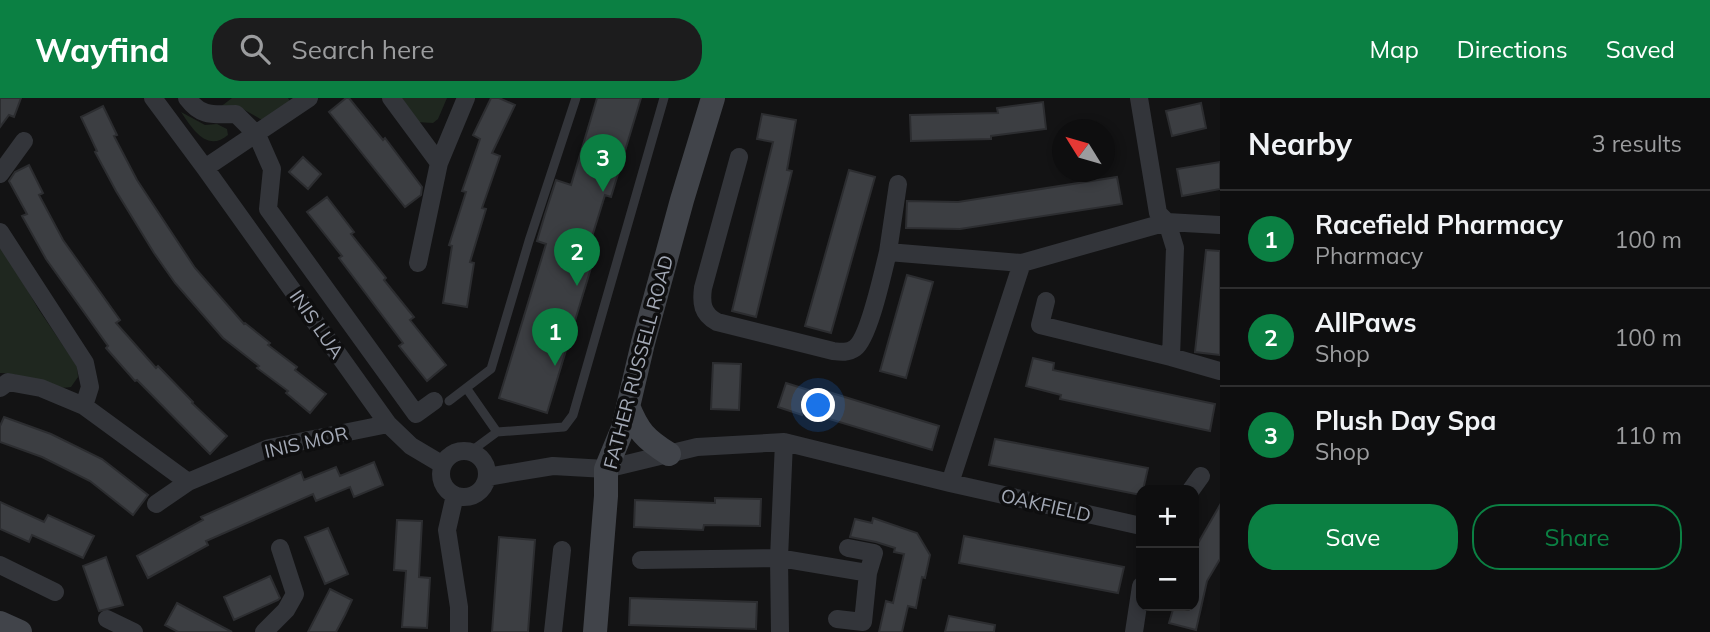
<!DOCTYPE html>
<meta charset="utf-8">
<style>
:root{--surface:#0e0e0f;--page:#1c1c1d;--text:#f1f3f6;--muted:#9b9c9e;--line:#2e2e2f;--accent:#0b8043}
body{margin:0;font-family:Mulish,sans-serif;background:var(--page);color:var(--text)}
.controls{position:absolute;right:21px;bottom:21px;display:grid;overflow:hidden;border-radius:14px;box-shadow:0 4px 10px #0003}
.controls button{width:63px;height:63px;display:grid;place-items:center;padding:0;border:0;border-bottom:2px solid var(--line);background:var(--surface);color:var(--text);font:35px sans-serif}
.compass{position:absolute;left:1052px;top:21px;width:63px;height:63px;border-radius:50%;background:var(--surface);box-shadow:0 4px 10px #0003;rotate:307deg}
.you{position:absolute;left:819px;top:308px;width:24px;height:24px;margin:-18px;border:5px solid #fff;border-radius:50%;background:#1a73e8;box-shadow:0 0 0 10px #1a73e833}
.badge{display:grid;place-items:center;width:46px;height:46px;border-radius:50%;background:var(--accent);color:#fff;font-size:23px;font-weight:700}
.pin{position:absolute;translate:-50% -58px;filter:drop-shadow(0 2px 4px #0008)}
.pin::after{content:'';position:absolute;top:37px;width:24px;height:21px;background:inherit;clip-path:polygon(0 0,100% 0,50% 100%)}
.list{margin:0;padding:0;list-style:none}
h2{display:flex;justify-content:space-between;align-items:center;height:91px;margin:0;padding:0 28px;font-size:30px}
h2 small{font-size:23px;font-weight:400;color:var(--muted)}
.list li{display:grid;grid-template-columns:46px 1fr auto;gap:21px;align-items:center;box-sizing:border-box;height:98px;padding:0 28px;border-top:2px solid var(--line)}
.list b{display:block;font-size:26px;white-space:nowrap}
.list p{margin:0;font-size:23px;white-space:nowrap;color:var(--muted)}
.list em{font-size:23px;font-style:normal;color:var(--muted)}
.actions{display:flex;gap:14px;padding:21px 28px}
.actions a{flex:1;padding:16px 0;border:2px solid var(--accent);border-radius:28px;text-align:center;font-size:24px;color:var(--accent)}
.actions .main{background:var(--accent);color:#fff}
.icon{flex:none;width:38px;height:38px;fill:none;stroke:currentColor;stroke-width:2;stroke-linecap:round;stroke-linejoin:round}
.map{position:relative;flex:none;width:1220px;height:534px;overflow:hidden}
header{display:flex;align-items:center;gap:42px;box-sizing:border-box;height:98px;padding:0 35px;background:var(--accent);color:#fff}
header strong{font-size:33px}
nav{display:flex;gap:38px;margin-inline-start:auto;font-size:24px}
.search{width:490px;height:63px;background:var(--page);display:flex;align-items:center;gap:18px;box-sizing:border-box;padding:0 24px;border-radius:28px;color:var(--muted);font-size:26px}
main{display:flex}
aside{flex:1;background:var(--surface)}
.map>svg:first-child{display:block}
.green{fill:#1f271f}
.building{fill:#3c3e42;stroke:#2c2d30;stroke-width:2}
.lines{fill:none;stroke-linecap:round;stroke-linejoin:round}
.lane{stroke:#33353a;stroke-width:9}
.street{stroke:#33353a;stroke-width:18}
.secondary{stroke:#41444a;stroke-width:24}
.labels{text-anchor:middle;stroke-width:7;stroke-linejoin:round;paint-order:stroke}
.street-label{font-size:19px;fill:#a3a9b6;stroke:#0e0e0f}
</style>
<header>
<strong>Wayfind</strong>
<div class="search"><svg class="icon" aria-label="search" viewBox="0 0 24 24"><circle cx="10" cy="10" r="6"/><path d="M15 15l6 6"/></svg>Search here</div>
<nav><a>Map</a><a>Directions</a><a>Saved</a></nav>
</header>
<main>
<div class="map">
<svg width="1220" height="534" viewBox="0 0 1220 534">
<rect width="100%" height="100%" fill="#131314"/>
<path class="green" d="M232,0H288L291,5L262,22L243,11L219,10Z
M399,0H447L438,21L433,25L416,24Z
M181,14L205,27L217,26L227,31L228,37C207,55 192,30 181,14Z
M0,145L39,212L77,268L78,279L71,289C48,294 24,274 0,275Z"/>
<path class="building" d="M0,0H21L14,19L9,17L0,29Z
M346,0H349L383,42L385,40L422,89L421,97L405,109L329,14Z
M491,0H499L515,7L492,55L500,58L482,110L486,111L470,164L474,165L467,209L443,205L452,148L449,147L466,94L462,93L480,41L473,37Z
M597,0H641L611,99L605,97L586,158L594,160L547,315L499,300L546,146L537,143L545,116L556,82L571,87Z
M1043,4L1046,31L991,38V41L911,43L910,17L998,15L997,10Z
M1201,5L1206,30L1172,38L1166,13Z
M103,8L117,37L114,38L137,82L195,170L244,226L245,225L270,245L268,247L297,269L295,272L326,296L310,315L286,295L288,293L257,270L259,268L223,240L175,185L154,155L116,93L95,54L97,53L81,19Z
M762,16L796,22L787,72L792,73L756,219L732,213L773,44L757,41Z
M303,59L321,76L308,91L289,74Z
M1220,64V91L1182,98L1177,71Z
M29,67L43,95L39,97L63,142L120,222L116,225L156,270L158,268L193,304L192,305L227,338L210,356L137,282L135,283L106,250L108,248L46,161L22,118L27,116L9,83L15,74Z
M849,72L875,79L831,235L805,228Z
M1117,79L1122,106L960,131L906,130L907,103L958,104Z
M327,99L354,134L351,136L386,180L384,182L414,219L410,222L446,267L427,283L399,248L403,245L339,160L342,158L307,114Z
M1206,152L1220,153V257L1195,254Z
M907,177L933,184L906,280L880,273Z
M1033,260L1054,265L1053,272L1215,306L1210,333L1060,301L1061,297L1026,288Z
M713,265L741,266L739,312L711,311Z
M786,285L818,295L819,291L939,328L932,352L803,313L802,317L778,309Z
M4,319L51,336L102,361L148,397L133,417L90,383L42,359L0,344V328Z
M995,341L1148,370L1143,392H1141V397L989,367Z
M374,364L383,387L354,399L350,389L316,403L313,396L206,443L208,447L148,480L137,458L203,422L201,419L301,374L304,382L336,369L340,378Z
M715,400L761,401L760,428L704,427L703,432L634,429L635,402L715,405Z
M0,404L44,424L48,417L94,438L83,460L32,437L29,444L0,431Z
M1220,407V461L1207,483L1196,532L1169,525L1174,508H1194V452Z
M873,420L917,435L930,457L925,480L922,479L916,510L908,508L902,534H879L886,503L893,505L904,456L894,454L895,450L876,444L850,439L855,421L872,425Z
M397,422L422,423L419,479L430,480L427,530L402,529L406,473L394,472Z
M328,430L348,476L325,486L305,439Z
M964,438L1124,469L1118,495L959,465Z
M499,439L535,442L528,534H492Z
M106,459L123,507L99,513L83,468Z
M270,478L280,500L278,502L234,522L224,499Z
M330,491L352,502L345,517L336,534H308Z
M630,500L757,504L756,531L629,527Z
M177,505L192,513L232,534H178L165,527Z
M949,518L995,527L994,534H945Z"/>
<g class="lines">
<path class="lane" d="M467,291L497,334
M449,303L491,271L529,143L576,0
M470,354L497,334L564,329L573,317L664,0"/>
<path class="street" d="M153,0L205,70L388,326L411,348L443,367
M187,0C202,20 214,16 236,16L257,37L272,71L268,111L416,316L434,303
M391,0L439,65L466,0
M739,59L703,190C701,205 702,216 717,224L833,253C841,254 848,255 855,250C869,240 883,174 888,154L1022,165L950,385
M205,70L309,0
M0,76L24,43
M0,134L85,265L90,289L84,308
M888,154L898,86
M418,165L439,65
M1022,165L1167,124L1158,115L1139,0
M1046,203L1040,227L1171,259L1220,273
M1171,259L1175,150L1167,124L1220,127
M0,290L8,284L41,290L84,308L188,384
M441 376a23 23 0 1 1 46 0a23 23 0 1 1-46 0Z
M487,379L553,368L606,371L697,349L784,344L950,385L1141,428
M1191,392L1201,378
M455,397L447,432L459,509V534
M156,406L188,384L269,350L388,326
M641,462L779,460L868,475
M0,467L55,494
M107,521L134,534
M837,521L863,524L868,475L874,455L848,450
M264,534L286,512L295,496L280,450
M553,534L562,452
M780,534L779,460L784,344
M1134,534L1141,488"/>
<path class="secondary" d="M628,308C638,333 645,341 669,356
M0,525L20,534
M595,534L606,398V371L623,330L643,245L682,102L713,0"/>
</g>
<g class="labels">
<g class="street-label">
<text transform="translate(317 226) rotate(55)" y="7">INIS LUA</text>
<text transform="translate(638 264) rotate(-75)" y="7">FATHER RUSSELL ROAD</text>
<text transform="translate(306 344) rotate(-13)" y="7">INIS MOR</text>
<text transform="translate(1046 407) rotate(13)" y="7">OAKFIELD</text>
</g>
</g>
</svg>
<div class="controls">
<button>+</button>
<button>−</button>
</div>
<svg class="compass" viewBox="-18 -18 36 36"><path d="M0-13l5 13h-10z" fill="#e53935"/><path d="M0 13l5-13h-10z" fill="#9b9c9e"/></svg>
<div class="you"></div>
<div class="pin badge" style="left:555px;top:268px">1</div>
<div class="pin badge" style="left:577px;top:188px">2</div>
<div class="pin badge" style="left:603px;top:94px">3</div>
</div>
<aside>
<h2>Nearby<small>3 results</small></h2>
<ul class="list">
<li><span class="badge">1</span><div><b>Racefield Pharmacy</b><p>Pharmacy</p></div><em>100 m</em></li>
<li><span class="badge">2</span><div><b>AllPaws</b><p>Shop</p></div><em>100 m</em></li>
<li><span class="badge">3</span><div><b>Plush Day Spa</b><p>Shop</p></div><em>110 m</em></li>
</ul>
<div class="actions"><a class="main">Save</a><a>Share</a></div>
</aside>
</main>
